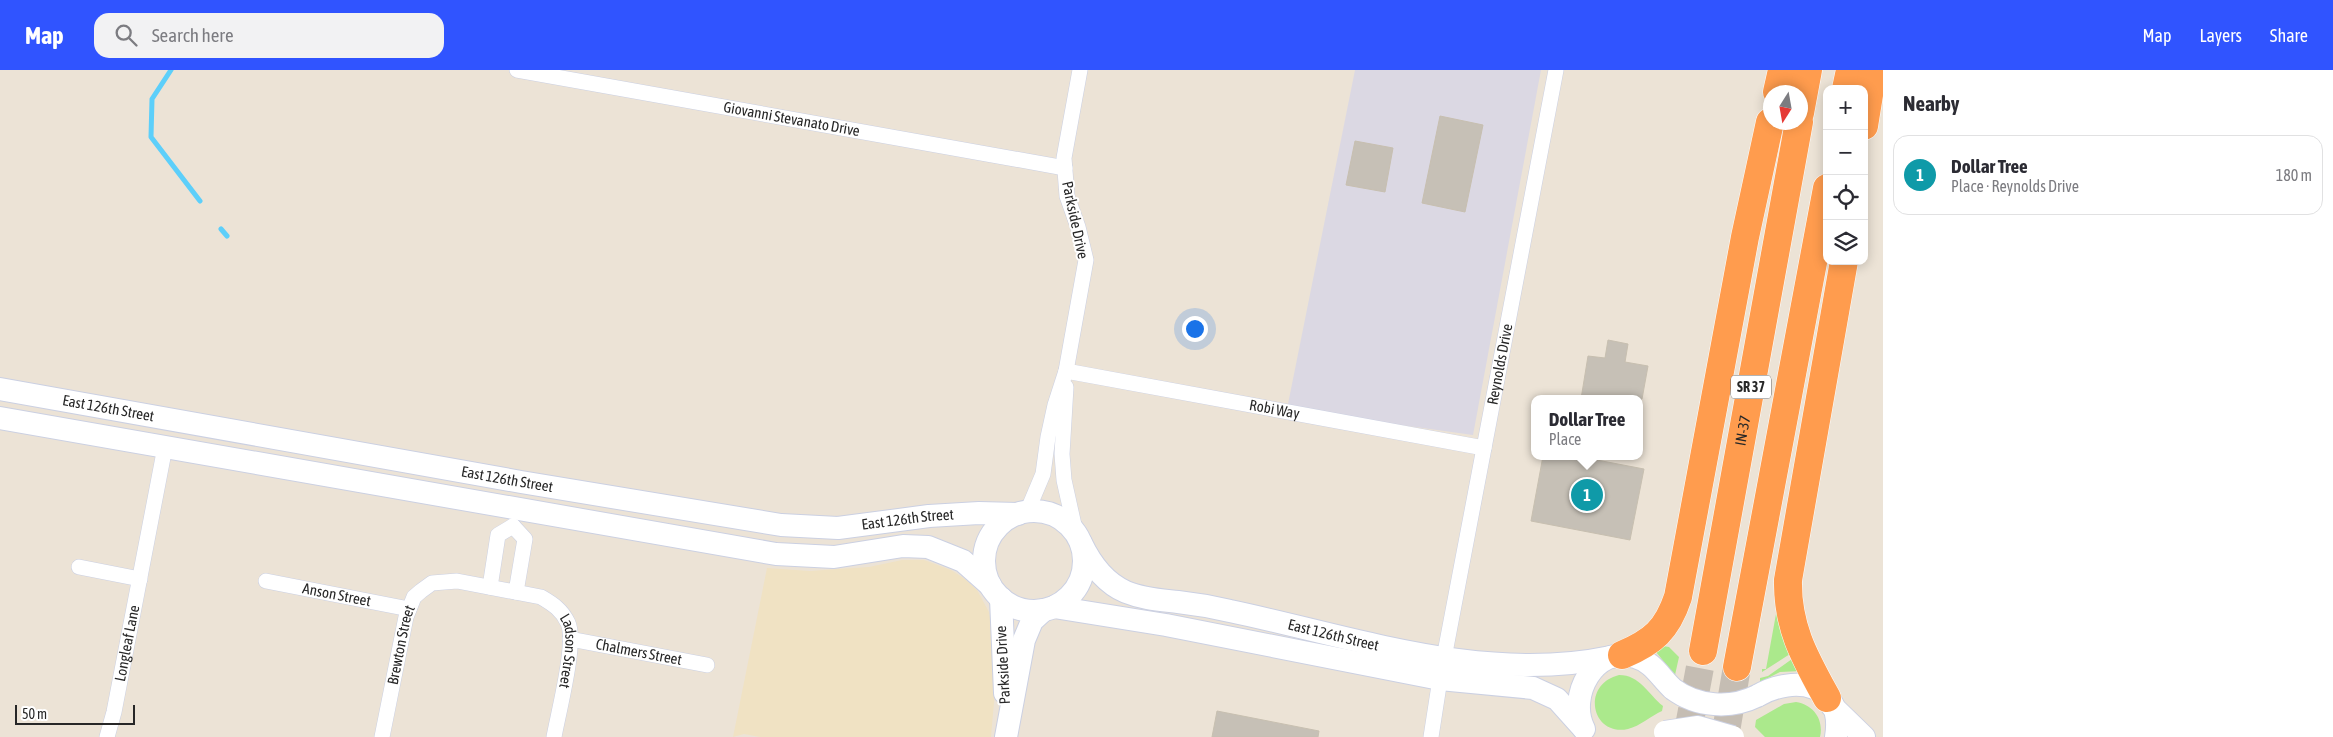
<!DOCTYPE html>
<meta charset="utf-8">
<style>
:root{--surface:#fff;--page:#f2f2f3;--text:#2b2b33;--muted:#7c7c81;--line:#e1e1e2;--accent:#3054ff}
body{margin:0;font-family:"Asap Condensed",sans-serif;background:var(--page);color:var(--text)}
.controls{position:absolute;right:15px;top:15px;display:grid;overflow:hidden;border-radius:10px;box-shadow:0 2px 12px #0003}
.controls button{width:45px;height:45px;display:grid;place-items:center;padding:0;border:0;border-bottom:1px solid var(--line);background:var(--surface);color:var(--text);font:25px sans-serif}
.compass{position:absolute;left:1763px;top:15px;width:45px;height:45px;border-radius:50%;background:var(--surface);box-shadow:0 2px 12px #0003;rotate:191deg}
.scale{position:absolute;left:15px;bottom:12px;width:120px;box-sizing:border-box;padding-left:5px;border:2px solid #272727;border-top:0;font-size:14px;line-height:18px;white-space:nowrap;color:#272727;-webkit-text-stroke:4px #fff;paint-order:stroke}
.you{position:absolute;left:1194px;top:258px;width:18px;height:18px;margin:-12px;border:4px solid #fff;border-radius:50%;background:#1a73e8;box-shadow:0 0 0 8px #1a73e833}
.badge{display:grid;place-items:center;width:32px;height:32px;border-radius:50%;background:var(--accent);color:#fff;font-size:16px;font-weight:700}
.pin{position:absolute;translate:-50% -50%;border:2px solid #fff;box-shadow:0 1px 5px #0006}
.popup{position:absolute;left:1531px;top:325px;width:112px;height:65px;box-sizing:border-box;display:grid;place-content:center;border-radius:10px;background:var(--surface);filter:drop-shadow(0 1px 4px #0005);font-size:16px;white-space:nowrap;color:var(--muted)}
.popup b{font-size:19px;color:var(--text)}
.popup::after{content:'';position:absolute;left:50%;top:100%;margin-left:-10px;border:10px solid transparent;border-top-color:var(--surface)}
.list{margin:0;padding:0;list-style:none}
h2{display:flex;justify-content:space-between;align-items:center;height:65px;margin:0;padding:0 20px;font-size:21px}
h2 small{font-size:16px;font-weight:400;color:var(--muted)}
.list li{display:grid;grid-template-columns:32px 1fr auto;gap:15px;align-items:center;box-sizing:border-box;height:80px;margin:0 10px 10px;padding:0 10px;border:1px solid var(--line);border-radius:15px}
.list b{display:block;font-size:19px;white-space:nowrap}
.list p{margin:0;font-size:16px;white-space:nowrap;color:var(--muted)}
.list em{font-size:16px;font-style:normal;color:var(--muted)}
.icon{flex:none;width:28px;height:28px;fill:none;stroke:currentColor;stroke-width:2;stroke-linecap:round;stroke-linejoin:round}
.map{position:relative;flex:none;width:1883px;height:667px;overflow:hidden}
header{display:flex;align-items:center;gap:30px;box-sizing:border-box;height:70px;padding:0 25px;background:var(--accent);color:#fff}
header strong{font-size:24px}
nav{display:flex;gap:28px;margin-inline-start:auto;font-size:18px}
.search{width:350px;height:45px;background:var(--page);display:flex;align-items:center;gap:12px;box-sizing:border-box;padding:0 18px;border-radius:15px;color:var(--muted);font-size:19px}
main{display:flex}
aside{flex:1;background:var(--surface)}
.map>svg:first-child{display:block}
.industrial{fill:#dbd8e3}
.education{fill:#f0e2c3}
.green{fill:#abe98c}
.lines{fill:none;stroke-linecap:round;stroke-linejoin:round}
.stream{stroke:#5dcffa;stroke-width:5}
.building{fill:#c6c0b6;stroke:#c7bfb0}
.highway-tunnel{stroke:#c5bdb3;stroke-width:28;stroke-dasharray:28 14;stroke-linecap:butt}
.street-casing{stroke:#cbd0e2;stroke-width:16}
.secondary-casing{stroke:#cbd0e2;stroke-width:24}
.highway-casing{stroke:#fff;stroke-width:29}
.street{stroke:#fff;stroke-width:15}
.secondary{stroke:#fff;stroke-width:22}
.highway{stroke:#ff9c4e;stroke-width:28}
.secondary-bridge-casing{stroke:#cbd0e2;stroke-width:24;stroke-linecap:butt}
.secondary-bridge{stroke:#fff;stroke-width:22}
.labels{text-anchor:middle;stroke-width:4;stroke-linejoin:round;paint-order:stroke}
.shield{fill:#fff;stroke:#686868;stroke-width:1}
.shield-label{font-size:14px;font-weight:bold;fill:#272727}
.street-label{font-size:15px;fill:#272727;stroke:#fff}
</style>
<header>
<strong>Map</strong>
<div class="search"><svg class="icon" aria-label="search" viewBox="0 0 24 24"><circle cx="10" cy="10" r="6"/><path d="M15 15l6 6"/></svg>Search here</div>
<nav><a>Map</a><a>Layers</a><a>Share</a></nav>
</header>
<main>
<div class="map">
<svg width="1883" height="667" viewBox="0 0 1883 667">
<rect width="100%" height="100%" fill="#ece3d6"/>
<path class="industrial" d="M1355,0H1541L1473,365L1287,339Z"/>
<path class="education" d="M902,490H924L951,500L965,509L977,520L989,542L995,572L997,598L991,667H760L744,664L733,667L767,498L810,501L838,499L869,497Z"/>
<path class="green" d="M1780,522L1790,584L1762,602V599H1766Z
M1663,576L1669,577L1679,587L1675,605L1656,582Z
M1792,589L1801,601L1780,602L1760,612V608L1768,606Z
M1619,605C1640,605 1648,624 1663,636L1662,641C1651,646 1640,656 1628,659C1592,667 1580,615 1619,605Z
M1796,632C1814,635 1824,650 1820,667H1765L1755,657L1756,650L1784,634Z"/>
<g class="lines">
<path class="stream" d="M171,0L152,29L151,67L200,131
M221,159L227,166"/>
</g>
<path class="building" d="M1440,46L1483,55L1465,142L1422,133Z
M1355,71L1393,78L1385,122L1346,115Z
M1608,270L1628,274L1625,292L1648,296L1642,329H1581L1588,286L1605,288Z
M1543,386H1576L1644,399L1630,470L1531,451Z
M1217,641L1319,661L1318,667H1212Z"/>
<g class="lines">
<path class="highway-tunnel" d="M1687,667L1703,581
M1725,667L1737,597"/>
<g class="street-casing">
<g id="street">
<path id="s1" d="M517,0L1065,98"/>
<path id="s2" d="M1066,301L1484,378"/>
<path d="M1066,317L1062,384L1064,410L1076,464"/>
<path d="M1027,442L1043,404L1048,367L1055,335L1066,301L1086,190L1078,157L1067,126L1064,88L1080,0"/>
<path d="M513,456L525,469L516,522"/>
<path d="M79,497L140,509"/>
<path id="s3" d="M266,511L409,539"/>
<path d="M490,517L498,465L513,456"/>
<path id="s4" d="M570,569L707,595"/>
<path id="s5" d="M1444,588L1556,0"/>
<path id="s6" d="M107,667L114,642L165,377"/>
<path id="s7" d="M382,667L406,547L414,527L421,521L432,513L457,511L541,527C553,534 562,540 568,553C577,572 558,644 554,667"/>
<path d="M1431,667L1440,609"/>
</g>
</g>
<g class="secondary-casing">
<g id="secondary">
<path id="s8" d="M0,319L521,412L781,455L838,458L929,446L979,443L1018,444"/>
<path d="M0,348L776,484L834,487L903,476L928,477L963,491L990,515"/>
<circle cx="1034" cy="491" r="50"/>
<path id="s9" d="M1081,473C1091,494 1105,513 1126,522C1143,529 1161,530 1178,532C1196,534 1213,537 1230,541C1354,567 1483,614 1611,587"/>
<path d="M1001,528L1005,623"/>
<path d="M1054,537L1166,555L1440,609L1533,618L1557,629L1583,658"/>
<path d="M1757,626C1795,604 1845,613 1836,667"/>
<path d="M1832,636L1864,667"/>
<path d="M1584,659C1567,626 1595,574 1635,587C1653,592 1660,607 1673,619"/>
<path d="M1006,667L1024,570L1032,551L1044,540"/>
</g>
</g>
<g class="highway-casing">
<g id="highway">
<path d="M1846,19L1850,0"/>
<path d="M1777,22L1782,0"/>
<path d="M1800,43L1808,0"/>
<path d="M1864,56L1873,0"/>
<path id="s10" d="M1703,581L1799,52"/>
<path d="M1622,585C1653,572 1667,560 1678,527L1745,167L1770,52"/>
<path d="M1737,597L1827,118"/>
<path d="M1827,628C1805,588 1787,557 1788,510L1844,191"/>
</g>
</g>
<use href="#street" class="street"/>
<use href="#secondary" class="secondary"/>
<use href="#highway" class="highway"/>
<g class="secondary-bridge-casing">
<path id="secondary-bridge" d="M1673,619C1697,637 1731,639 1757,626
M1665,662L1698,657L1733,667"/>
</g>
<use href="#secondary-bridge" class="secondary-bridge"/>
</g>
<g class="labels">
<rect class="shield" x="1731" y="305.5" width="40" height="23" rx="4"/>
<g class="shield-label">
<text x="1751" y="322">SR 37</text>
</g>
<g class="street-label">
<text dy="5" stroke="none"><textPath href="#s1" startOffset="279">Giovanni Stevanato Drive</textPath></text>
<text transform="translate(1075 150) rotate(78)" y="5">Parkside Drive</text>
<text dy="5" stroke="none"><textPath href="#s5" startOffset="299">Reynolds Drive</textPath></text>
<text dy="5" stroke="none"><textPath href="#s8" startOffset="110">East 126th Street</textPath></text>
<text dy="5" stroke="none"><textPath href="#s2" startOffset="212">Robi Way</textPath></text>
<text dy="5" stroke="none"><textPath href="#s10" startOffset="224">IN-37</textPath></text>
<text dy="5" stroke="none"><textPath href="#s8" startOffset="515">East 126th Street</textPath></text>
<text dy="5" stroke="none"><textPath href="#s8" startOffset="920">East 126th Street</textPath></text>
<text dy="5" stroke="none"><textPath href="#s3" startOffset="72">Anson Street</textPath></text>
<text dy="5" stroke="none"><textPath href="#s9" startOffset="280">East 126th Street</textPath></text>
<text dy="5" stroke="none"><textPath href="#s6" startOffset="96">Longleaf Lane</textPath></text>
<text dy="5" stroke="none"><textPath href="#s7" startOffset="94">Brewton Street</textPath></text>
<text dy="5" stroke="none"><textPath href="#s7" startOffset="344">Ladson Street</textPath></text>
<text dy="5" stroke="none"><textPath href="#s4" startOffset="70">Chalmers Street</textPath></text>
<text transform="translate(1003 595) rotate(-93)" y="5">Parkside Drive</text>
</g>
</g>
</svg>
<div class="controls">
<button>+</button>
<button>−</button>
<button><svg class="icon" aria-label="locate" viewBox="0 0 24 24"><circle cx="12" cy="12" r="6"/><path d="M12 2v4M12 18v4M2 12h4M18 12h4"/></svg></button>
<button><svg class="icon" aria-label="layers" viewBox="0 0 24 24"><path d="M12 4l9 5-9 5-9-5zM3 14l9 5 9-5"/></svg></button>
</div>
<svg class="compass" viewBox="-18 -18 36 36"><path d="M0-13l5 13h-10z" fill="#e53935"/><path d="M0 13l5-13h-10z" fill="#7c7c81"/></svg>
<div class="scale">50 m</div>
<div class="you"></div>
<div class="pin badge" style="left:1587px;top:425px;background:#0f9aa8">1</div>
<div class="popup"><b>Dollar Tree</b>Place</div>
</div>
<aside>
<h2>Nearby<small></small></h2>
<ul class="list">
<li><span class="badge" style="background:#0f9aa8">1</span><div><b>Dollar Tree</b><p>Place · Reynolds Drive</p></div><em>180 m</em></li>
</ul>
</aside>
</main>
